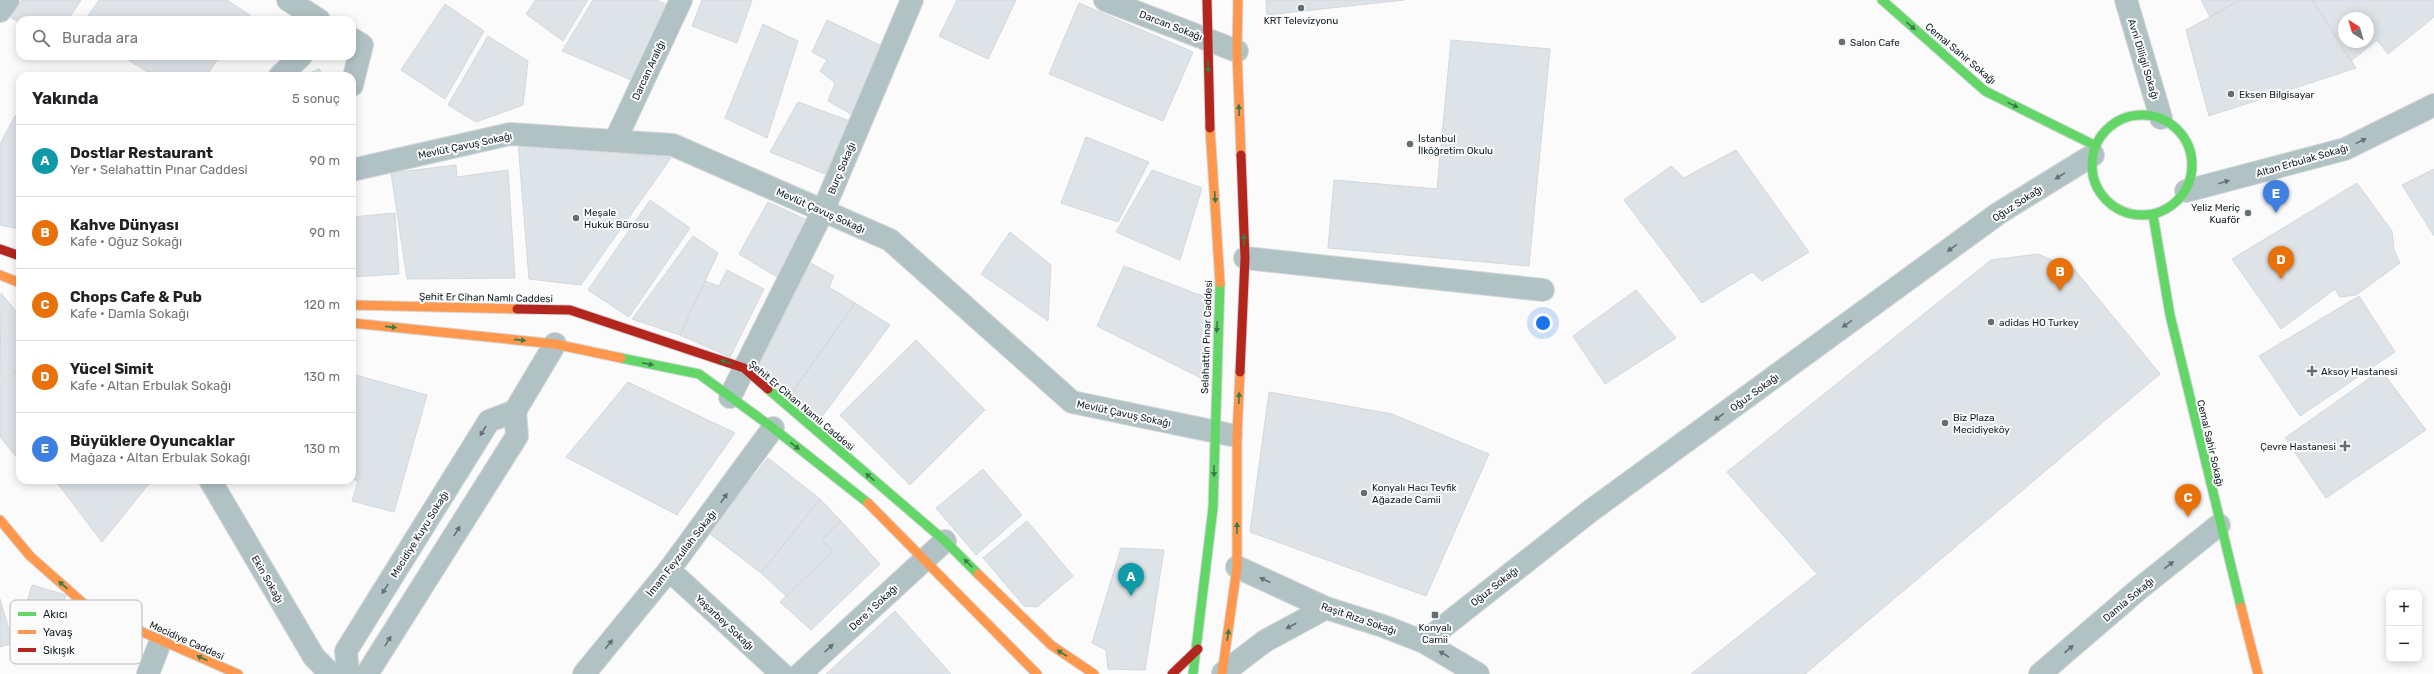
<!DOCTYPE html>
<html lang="tr">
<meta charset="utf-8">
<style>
:root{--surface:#fff;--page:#f2f2f2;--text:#202124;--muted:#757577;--line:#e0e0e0;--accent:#1a73e8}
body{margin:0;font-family:Rubik,sans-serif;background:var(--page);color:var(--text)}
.controls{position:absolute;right:12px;bottom:12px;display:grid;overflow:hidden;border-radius:8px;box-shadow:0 2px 10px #0003}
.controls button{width:36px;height:36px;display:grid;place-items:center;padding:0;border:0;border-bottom:1px solid var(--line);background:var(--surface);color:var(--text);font:20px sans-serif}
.compass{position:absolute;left:2338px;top:12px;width:36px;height:36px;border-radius:50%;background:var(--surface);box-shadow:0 2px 10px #0003;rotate:323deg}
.you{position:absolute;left:1543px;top:323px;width:14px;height:14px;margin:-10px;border:3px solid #fff;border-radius:50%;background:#1a73e8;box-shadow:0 0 0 6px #1a73e833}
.badge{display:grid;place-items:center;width:26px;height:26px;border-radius:50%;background:var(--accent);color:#fff;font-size:13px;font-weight:700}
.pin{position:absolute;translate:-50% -33px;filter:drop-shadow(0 1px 2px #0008)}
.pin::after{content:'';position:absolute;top:21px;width:14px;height:12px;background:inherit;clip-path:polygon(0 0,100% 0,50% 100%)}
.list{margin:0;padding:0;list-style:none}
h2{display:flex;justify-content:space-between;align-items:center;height:52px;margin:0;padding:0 16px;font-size:17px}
h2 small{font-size:13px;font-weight:400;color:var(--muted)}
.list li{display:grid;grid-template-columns:26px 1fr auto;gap:12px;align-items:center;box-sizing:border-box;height:72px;padding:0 16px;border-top:1px solid var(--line)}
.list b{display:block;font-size:15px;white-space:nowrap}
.list p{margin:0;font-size:13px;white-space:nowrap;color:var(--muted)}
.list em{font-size:13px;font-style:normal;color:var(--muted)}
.icon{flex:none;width:22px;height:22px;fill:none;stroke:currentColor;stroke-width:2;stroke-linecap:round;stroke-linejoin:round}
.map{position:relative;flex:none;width:2434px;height:674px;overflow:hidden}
.search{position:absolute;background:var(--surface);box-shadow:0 2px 10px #0003;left:16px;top:16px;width:340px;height:44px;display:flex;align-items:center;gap:10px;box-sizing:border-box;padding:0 14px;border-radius:12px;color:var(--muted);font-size:15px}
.panel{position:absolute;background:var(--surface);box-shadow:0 2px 10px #0003;left:16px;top:72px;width:340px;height:412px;border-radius:12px}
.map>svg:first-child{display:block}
.building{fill:#dee3e7;stroke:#d3d8dd;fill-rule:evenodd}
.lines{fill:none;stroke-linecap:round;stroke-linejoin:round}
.street-casing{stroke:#d6d8d9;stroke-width:24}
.fast-casing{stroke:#d6d8d9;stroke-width:11}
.slow-casing{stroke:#d6d8d9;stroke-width:11}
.jam-casing{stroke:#d6d8d9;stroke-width:11}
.street{stroke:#b1c2c5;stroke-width:22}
.fast{stroke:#63d668;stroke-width:9}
.slow{stroke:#ff974d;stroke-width:9}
.jam{stroke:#b3261e;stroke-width:9}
.oneway{fill:#3a7b47}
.oneway2{fill:#627176}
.poi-dot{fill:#646d71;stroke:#fbfbfb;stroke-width:1.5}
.labels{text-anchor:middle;stroke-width:4;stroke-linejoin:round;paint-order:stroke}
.poi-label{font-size:10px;fill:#122026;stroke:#fbfbfb;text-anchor:start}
.street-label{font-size:10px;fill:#122026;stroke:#fbfbfb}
.key{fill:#fbfbfb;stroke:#b5b9bb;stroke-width:1}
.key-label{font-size:11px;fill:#122026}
</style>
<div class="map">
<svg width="2434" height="674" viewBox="0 0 2434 674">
<rect width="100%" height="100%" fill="#fbfbfb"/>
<path class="building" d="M22,0H81L68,20H20V23L10,17Z
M99,0H227L250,15L247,20H85Z
M536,0H588L563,41L526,14Z
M593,0H657L667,5L634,81L562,51Z
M702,0H752L737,43L692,26Z
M957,0H1016L988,59L939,36Z
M1266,0H1404L1267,15Z
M2201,0H2239L2210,17Z
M2241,0H2312L2356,68L2209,116L2186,30Z
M2312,0H2434V17L2388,54L2377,40L2351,61ZM2344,18H2368V42H2344Z
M1079,3L1193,52L1163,121L1049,74Z
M445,4L484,31L445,99L401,70Z
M827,20L884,47L856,117L828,101L835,83L820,71L827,60L812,52Z
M763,24L798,41L767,138L725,118Z
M488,36L528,61L523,105L476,122L448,105Z
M1451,40L1550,49L1529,266L1328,248L1334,180L1437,189Z
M122,56H220L206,76H154Z
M319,69L323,76H303Z
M798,102L850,121L825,174L770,152Z
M15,116L20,118V229L0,225V144Z
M1086,137L1149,162L1118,222L1061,203Z
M518,142L671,158L581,285L529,279Z
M1736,150L1809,252L1762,281L1752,272L1702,303L1624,200L1671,166L1684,178Z
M456,165L457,177L508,170L515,278L407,279L391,173Z
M2434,169V236L2402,185Z
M1152,170L1202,188L1180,260L1116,232Z
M2357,183L2392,231L2394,250L2400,263L2356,295L2340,297L2335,289L2281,329L2232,259Z
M650,200L690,228L629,317L588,290Z
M768,202L807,220L777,277L739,254Z
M395,213L399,274L352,277V217Z
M1010,232L1051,265L1048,321L981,274Z
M693,236L718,253L680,335L632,319Z
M2038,254L2075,270L2160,374L1805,674H1691L1817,574L1727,472L1991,260Z
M809,262L834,276L829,287L855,303L791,394L755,371Z
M1124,266L1213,300L1203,379L1097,326Z
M727,270L764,289L730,357L680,335L705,281L719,286Z
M1636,290L1676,338L1605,384L1573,336Z
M1,293L20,316V367L0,383Z
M2359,296L2395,352L2300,416L2259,356Z
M855,303L890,325L821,418L791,394Z
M916,340L985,410L910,485L840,415Z
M20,368V458L18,459L0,437V385Z
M2381,370L2426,430L2326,498L2285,438Z
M352,374L427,395L394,512L352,501L358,481L352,479Z
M628,382L735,433L677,515L566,457Z
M1269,392L1392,414L1489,454L1426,596L1250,532Z
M768,458L820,499L761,573L709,533Z
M983,469L1022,515L976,555L936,508Z
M55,480H152L102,542Z
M820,499L841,521L821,540L833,551L786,596L761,573Z
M841,521L880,564L811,630L780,602L833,551L821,540Z
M1027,521L1073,576L1037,607L1024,606L983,558Z
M1121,548L1164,550L1145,670L1108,669L1106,650L1092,643Z
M32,585L66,595L53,635L20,626Z
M0,599L13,643L0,647Z
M895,611L951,674H826Z"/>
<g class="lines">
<g class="street-casing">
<path id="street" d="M288,0L319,20
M1105,0L1237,51
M2126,0L2161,118
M0,11L8,0
M352,39L362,45L352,85
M280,76L301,56
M615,141L681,0
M352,170L510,134L673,145L890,240L1072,402L1231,435
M2186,191L2345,149L2434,105
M1245,258L1543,290
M730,397L823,211L912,0
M210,480L314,657L331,674
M1237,567L1326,608L1383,626L1424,642L1478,674
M669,570L782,674
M1424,642L1589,512L1999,213L2093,155
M1223,673L1265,641L1326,608
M148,674L161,640
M348,674L346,651L489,421L515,411
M367,674L517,436L515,411L555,344
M584,674L669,570L773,428
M800,674L945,541
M2040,674L2139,589L2219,525"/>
</g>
<g class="fast-casing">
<path id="fast" d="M1882,0L1985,91L2096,146
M2092 165a50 50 0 1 1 100 0a50 50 0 1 1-100 0Z
M2153,215L2170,315L2241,607
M621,358L699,374L773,428L868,503
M768,389L945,541L978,574
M1193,674L1213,508L1220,283"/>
</g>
<g class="slow-casing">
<path id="slow" d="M1238,0L1237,51L1241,155
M1210,128L1220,283
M0,275L20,283
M352,305L517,309
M352,323L555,344L621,358
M868,503L1037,674
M0,520L30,556L90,609L238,674
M978,574L1051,645L1094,674
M2241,607L2258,674
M1222,674L1237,567V436L1240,372"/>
</g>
<g class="jam-casing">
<path id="jam" d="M1207,0L1210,128
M0,249L20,256
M517,309L570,310L744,368L768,389
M1240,372L1245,258L1241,155
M1172,674L1198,649"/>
</g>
<use href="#street" class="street"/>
<use href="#fast" class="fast"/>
<use href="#slow" class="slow"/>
<use href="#jam" class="jam"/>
</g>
<defs><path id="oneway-solid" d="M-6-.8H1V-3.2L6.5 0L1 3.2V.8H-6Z"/></defs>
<g class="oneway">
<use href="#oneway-solid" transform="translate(1911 26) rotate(41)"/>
<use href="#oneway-solid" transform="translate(1208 67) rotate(89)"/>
<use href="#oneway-solid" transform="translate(2013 105) rotate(26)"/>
<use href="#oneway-solid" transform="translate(1239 110) rotate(-92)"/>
<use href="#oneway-solid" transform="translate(1215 197) rotate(86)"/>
<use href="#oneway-solid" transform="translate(1244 240) rotate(-92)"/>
<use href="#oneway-solid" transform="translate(391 327) rotate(6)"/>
<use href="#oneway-solid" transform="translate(1217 327) rotate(93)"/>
<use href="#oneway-solid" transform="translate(520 340) rotate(6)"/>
<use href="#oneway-solid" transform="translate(726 362) rotate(-161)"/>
<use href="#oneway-solid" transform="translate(648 364) rotate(12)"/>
<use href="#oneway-solid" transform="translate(1239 398) rotate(-88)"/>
<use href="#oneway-solid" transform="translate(795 446) rotate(38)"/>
<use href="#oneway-solid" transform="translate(1214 471) rotate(90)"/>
<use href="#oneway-solid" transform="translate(870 477) rotate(-139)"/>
<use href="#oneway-solid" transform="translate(1237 528) rotate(-90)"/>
<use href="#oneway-solid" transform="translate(968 563) rotate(-135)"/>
<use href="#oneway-solid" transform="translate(63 585) rotate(-139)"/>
<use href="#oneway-solid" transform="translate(1228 635) rotate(-82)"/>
<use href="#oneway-solid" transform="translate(1062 653) rotate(-147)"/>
<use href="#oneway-solid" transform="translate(202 658) rotate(-156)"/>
</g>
<g class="oneway2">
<use href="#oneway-solid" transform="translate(2361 141) rotate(-26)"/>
<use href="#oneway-solid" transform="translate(2060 176) rotate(148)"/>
<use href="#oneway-solid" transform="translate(2224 182) rotate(-16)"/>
<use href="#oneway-solid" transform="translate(1952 248) rotate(144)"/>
<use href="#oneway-solid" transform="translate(1847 324) rotate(144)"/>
<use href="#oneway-solid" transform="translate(1719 417) rotate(144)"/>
<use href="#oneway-solid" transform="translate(483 431) rotate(122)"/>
<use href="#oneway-solid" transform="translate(724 498) rotate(-55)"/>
<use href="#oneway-solid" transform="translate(457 531) rotate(-58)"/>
<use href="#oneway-solid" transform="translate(2169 565) rotate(-38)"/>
<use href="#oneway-solid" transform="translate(1265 580) rotate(-155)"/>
<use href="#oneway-solid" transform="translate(385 589) rotate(122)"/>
<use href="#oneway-solid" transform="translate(1291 626) rotate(152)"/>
<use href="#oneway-solid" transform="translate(388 641) rotate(-58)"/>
<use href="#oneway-solid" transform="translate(609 644) rotate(-51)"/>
<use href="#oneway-solid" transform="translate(829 648) rotate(-43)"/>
<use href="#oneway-solid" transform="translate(2069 649) rotate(-41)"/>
<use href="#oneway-solid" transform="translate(1444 654) rotate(-149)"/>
</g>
<g class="poi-dot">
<circle cx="1301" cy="8" r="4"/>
<circle cx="1842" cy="42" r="4"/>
<circle cx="2231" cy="94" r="4"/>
<circle cx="1410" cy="144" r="4"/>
<circle cx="2248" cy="213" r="4"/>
<circle cx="576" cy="218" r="4"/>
<circle cx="1991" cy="322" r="4"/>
<path d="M2310 365h4v4h4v4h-4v4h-4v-4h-4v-4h4z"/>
<circle cx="1945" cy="423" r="4"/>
<path d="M2343 440h4v4h4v4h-4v4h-4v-4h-4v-4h4z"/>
<circle cx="1364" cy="493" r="4"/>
<rect x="1431" y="611" width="8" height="8" rx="2"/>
</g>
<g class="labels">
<g class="poi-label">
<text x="1301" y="24" text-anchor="middle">KRT Televizyonu</text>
<text x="1850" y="46">Salon Cafe</text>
<text x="2239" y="98">Eksen Bilgisayar</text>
<text x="1418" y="142">İstanbul<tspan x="1418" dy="12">İlköğretim Okulu</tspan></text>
<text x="2240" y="211" text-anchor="end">Yeliz Meriç<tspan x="2240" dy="12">Kuaför</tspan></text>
<text x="584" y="216">Meşale<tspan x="584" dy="12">Hukuk Bürosu</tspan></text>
<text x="1999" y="326">adidas HO Turkey</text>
<text x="2321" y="375">Aksoy Hastanesi</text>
<text x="1953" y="421">Biz Plaza<tspan x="1953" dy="12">Mecidiyeköy</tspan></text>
<text x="2336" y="450" text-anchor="end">Çevre Hastanesi</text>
<text x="1372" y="491">Konyalı Hacı Tevfik<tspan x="1372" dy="12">Ağazade Camii</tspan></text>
<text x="1435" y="631" text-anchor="middle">Konyalı<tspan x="1435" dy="12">Camii</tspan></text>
</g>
<g class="street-label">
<text transform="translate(1171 25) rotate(21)" y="4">Darcan Sokağı</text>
<text transform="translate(1961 53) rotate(40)" y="4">Cemal Sahir Sokağı</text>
<text transform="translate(2144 59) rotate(73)" y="4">Avni Dilligil Sokağı</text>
<text transform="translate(648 70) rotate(-65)" y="4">Darcan Aralığı</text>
<text transform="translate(465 145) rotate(-12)" y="4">Mevlüt Çavuş Sokağı</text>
<text transform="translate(2302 160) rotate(-16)" y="4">Altan Erbulak Sokağı</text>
<text transform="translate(841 168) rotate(-67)" y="4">Burç Sokağı</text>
<text transform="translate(2017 203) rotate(-33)" y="4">Oğuz Sokağı</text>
<text transform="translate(821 210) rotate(24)" y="4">Mevlüt Çavuş Sokağı</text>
<text transform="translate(486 297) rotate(1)" y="4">Şehit Er Cihan Namlı Caddesi</text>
<text transform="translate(1206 337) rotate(-88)" y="4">Selahattin Pınar Caddesi</text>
<text transform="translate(1754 392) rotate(-36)" y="4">Oğuz Sokağı</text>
<text transform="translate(802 405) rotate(40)" y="4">Şehit Er Cihan Namlı Caddesi</text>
<text transform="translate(1124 413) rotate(12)" y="4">Mevlüt Çavuş Sokağı</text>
<text transform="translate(2211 443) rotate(77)" y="4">Cemal Sahir Sokağı</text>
<text transform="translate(419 534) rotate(-58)" y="4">Mecidiye Kuyu Sokağı</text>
<text transform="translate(681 553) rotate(-52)" y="4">İmam Feyzullah Sokağı</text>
<text transform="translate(268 579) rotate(60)" y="4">Ekin Sokağı</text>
<text transform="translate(1494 586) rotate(-38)" y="4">Oğuz Sokağı</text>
<text transform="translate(2128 599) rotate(-40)" y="4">Damla Sokağı</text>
<text transform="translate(873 607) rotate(-43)" y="4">Dere 1 Sokağı</text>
<text transform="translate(1359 618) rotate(19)" y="4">Raşit Rıza Sokağı</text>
<text transform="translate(725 622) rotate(43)" y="4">Yaşarbey Sokağı</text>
<text transform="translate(187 640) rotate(24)" y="4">Mecidiye Caddesi</text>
</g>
</g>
<rect x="10" y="600" width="132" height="64" rx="6" class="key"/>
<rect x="18" y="612" width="18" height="4" fill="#63d668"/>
<rect x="18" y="630" width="18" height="4" fill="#ff974d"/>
<rect x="18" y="648" width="18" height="4" fill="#b3261e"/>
<g class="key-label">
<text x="43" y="618">Akıcı</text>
<text x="43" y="636">Yavaş</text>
<text x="43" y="654">Sıkışık</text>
</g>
</svg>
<div class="controls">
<button>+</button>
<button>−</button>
</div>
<svg class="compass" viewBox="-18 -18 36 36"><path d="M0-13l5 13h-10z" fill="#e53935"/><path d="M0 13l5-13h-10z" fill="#757577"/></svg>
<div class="you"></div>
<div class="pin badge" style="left:1131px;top:596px;background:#0f9aa8">A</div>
<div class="pin badge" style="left:2060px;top:291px;background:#e8710a">B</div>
<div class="pin badge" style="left:2188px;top:517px;background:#e8710a">C</div>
<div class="pin badge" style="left:2281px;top:279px;background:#e8710a">D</div>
<div class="pin badge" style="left:2276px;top:213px;background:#3f7fe0">E</div>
<div class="search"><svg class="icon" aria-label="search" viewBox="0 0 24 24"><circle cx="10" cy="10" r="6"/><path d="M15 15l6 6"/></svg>Burada ara</div>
<section class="panel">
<h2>Yakında<small>5 sonuç</small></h2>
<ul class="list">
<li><span class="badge" style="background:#0f9aa8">A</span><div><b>Dostlar Restaurant</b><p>Yer · Selahattin Pınar Caddesi</p></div><em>90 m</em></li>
<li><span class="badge" style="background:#e8710a">B</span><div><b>Kahve Dünyası</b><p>Kafe · Oğuz Sokağı</p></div><em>90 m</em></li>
<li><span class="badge" style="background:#e8710a">C</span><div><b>Chops Cafe &amp; Pub</b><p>Kafe · Damla Sokağı</p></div><em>120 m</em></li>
<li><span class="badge" style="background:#e8710a">D</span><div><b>Yücel Simit</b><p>Kafe · Altan Erbulak Sokağı</p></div><em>130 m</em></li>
<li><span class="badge" style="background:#3f7fe0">E</span><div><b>Büyüklere Oyuncaklar</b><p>Mağaza · Altan Erbulak Sokağı</p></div><em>130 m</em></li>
</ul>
</section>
</div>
